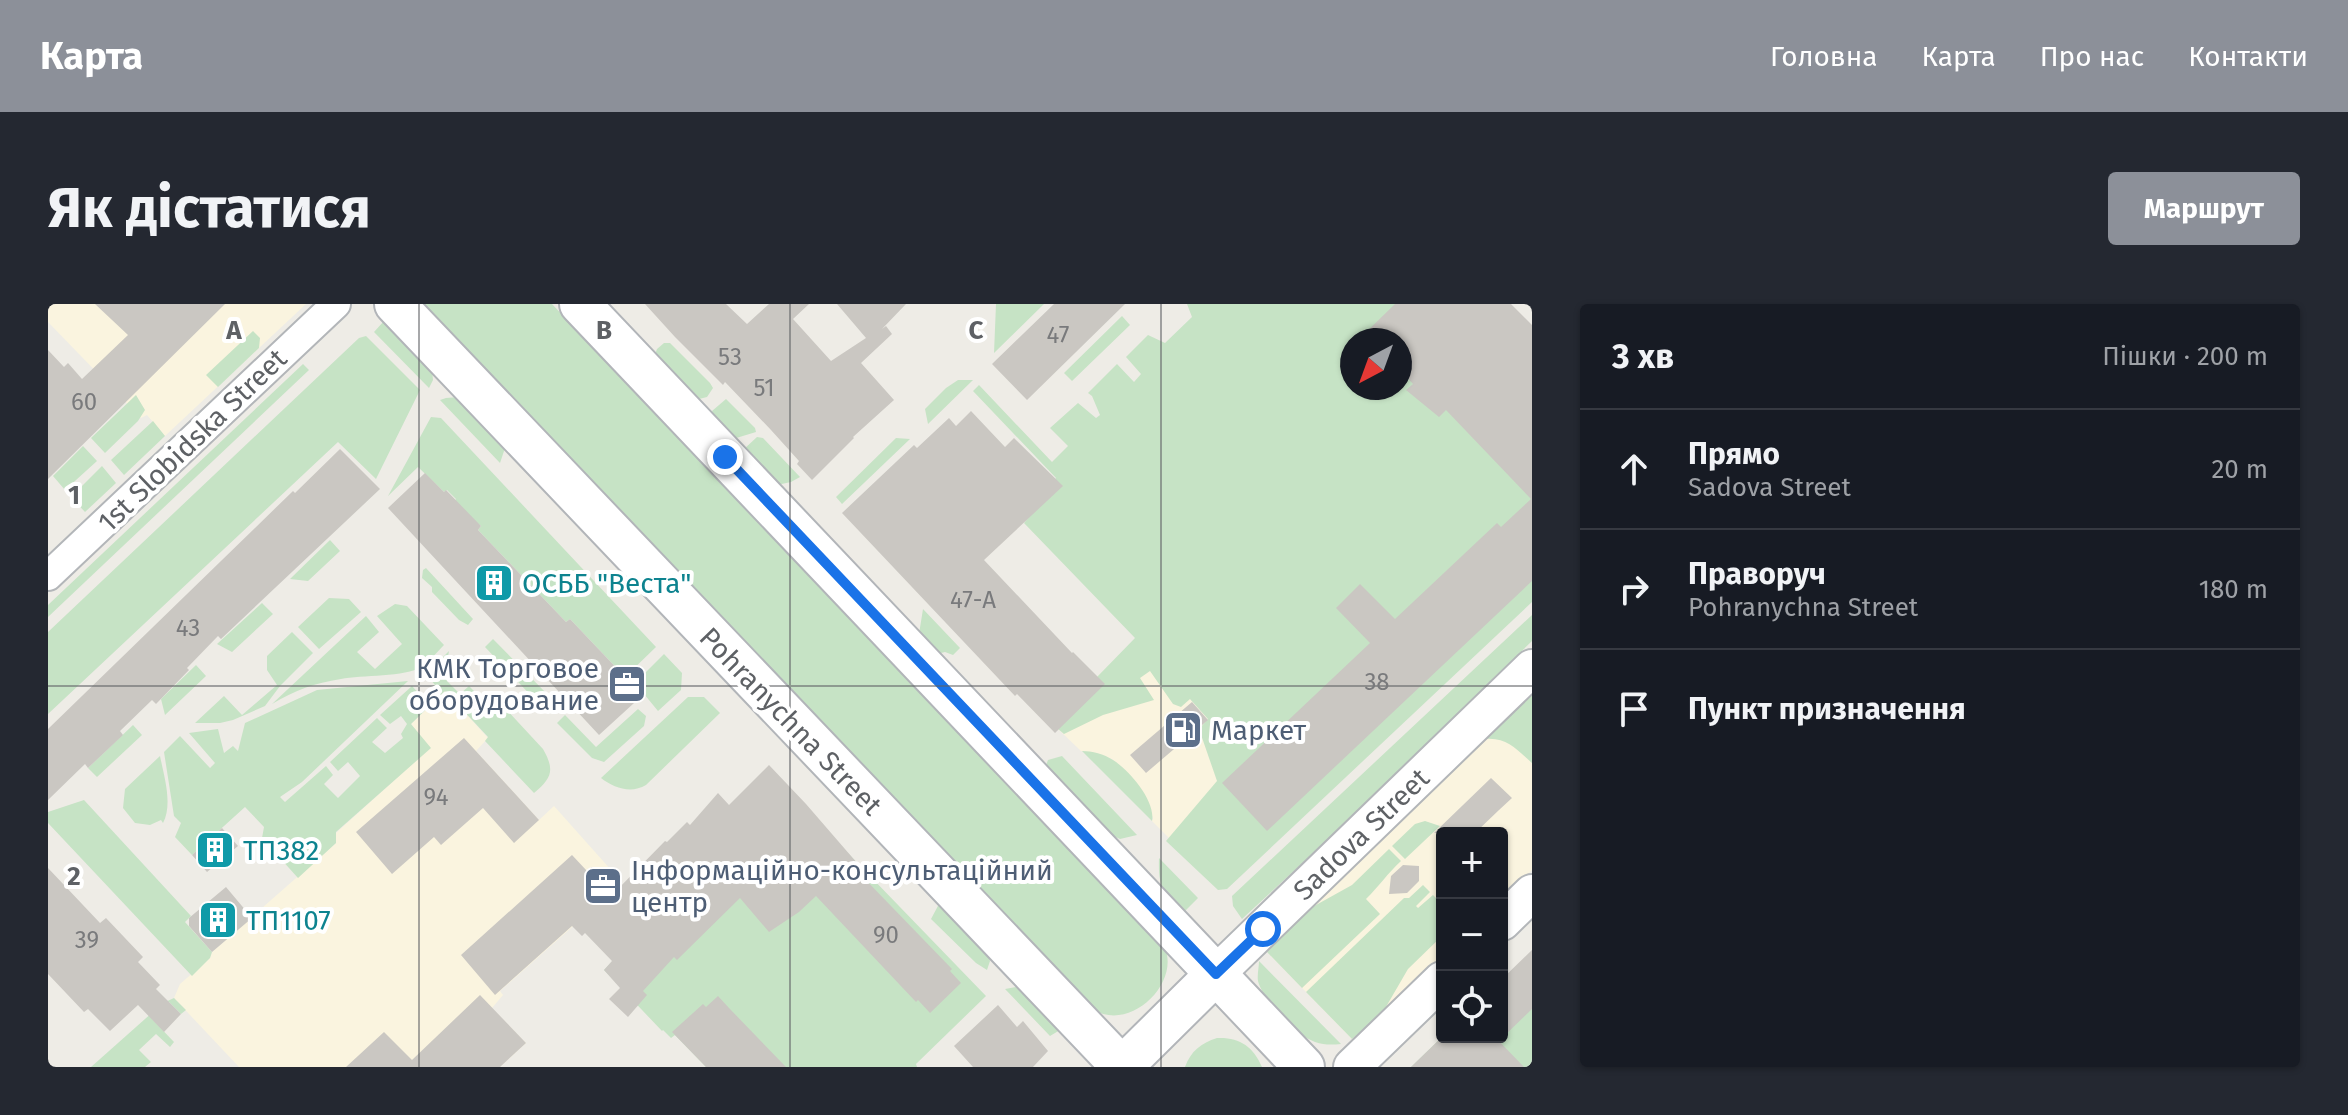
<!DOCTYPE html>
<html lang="uk">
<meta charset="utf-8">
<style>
:root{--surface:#171b24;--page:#242831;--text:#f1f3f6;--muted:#9ea1a6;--line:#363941;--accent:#8c9099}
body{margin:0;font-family:"Fira Sans",sans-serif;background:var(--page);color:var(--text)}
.controls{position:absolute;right:24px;bottom:24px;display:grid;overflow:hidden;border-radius:8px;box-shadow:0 2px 6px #0004}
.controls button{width:72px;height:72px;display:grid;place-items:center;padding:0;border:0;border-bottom:2px solid var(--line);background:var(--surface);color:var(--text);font:40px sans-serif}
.compass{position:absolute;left:1292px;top:24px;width:72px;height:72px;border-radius:50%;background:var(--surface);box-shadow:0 2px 6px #0004;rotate:221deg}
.stop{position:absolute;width:24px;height:24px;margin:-18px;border:6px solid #1a73e8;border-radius:50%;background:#fff}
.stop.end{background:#1a73e8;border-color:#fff;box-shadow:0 2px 8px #0008}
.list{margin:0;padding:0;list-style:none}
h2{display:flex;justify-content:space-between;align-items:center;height:104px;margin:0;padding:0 32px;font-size:34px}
h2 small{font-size:26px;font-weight:400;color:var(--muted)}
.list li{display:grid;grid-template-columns:52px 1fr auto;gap:24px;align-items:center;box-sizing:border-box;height:120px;padding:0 32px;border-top:2px solid var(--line)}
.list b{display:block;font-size:30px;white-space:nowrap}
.list p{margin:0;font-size:26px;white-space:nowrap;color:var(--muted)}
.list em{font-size:26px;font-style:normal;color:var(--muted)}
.icon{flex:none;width:44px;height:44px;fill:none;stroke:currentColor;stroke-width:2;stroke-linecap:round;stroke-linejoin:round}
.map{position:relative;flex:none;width:1484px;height:763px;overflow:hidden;border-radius:8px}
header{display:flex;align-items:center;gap:48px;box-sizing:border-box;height:112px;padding:0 40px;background:var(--accent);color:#fff}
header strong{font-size:38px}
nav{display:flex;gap:44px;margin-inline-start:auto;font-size:28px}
.intro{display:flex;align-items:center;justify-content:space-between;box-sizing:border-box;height:192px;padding:0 48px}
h1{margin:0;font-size:56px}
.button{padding:20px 36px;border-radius:8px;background:var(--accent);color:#fff;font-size:28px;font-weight:700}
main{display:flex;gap:48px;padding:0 48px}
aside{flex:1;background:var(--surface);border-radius:8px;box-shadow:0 2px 6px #0004}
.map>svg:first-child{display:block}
.commercial{fill:#faf4df}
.green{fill:#c6e3c5;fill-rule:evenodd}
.building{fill:#cac7c2}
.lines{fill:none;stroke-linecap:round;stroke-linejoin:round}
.minor-casing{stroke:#b3b6b9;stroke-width:32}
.tertiary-casing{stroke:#b3b6b9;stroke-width:40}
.secondary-casing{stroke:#b2b5b9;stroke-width:44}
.minor{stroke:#fff;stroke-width:28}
.tertiary{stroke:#fff;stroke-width:36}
.secondary{stroke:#fff;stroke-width:40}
.route{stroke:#1a73e8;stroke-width:10}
.grid{fill:none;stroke:#5e6165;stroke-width:2;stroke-opacity:0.55}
.labels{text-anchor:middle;stroke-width:8;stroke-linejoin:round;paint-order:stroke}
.number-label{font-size:24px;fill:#797a7c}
.street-label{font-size:28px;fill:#5e6165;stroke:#fff}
.culture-label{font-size:28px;fill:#0d838f;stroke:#fff;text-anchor:start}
.service-label{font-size:28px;fill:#4e5e75;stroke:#fff;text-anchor:start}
.grid-label{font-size:26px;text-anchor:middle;font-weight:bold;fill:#5e6165;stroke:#fff;stroke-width:8;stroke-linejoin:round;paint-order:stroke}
</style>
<header>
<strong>Карта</strong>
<nav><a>Головна</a><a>Карта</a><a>Про нас</a><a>Контакти</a></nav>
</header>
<div class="intro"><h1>Як дістатися</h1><a class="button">Маршрут</a></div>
<main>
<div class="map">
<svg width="1484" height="763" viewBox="0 0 1484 763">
<rect width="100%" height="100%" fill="#eeece6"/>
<path class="commercial" d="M0,0H258L117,132L99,111L93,114L0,18Z
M1088,335L1160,415L1174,479L1137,523L1118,537L1121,534L1104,517L1105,514L1076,467L1064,455L1051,450L1033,447L1010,425L1049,373Z
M397,387L440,434L428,447L491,516L506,502L572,576L558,588L560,591L452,687L455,691L444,704L478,739L452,763H191L126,694L132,680L162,654L164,648L288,539V529L382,444L363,420Z
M1484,388V566L1454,596V529H1394V653L1304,735L1219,648L1237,627Z"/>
<path class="green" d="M373,0H504L1117,644C1132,681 1080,729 1045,705Z
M948,0H996L946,49Z
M1139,0H1418L1484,69V298L1179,585L1170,586L1118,537L1169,477L1151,425L1160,415L1142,395L1133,403L1125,400L1102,367L1092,374L1106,396L1055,411L1016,430L1010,425L1049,373L1087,334L976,219L999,192L996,188L1008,174L925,87L931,81L1004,158L1020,142L1002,124L1030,99L1048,114L1052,111L1044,92L1040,89L1069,60L1086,78L1093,70L1078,53L1100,31L1117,39L1144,13ZM1304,36H1352V84H1304Z
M1074,12L1082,21L1024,77L1016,69Z
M336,17L384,66L385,76L381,84L326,28Z
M205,27L212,34L211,44L170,83L158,71Z
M318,32L372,86L328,175L290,138L0,410V328L311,34Z
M616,39H622L662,79L665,84L659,93L647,96L606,53L609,45Z
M255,60L261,66L0,313V301Z
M910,76H925L880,120L877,105L898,84Z
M88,91L97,106L90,117L57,149L43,134Z
M411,93L457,144L452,159L392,96L398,94Z
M678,95L707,124L708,128L685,135L668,118L664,107Z
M383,113L393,114L608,343L577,373L522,315L518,318L430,226L433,222L405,199L408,195L399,186L396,188L370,163L340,192Z
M105,117L117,132L76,171L63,156Z
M709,133L715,134L752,173L743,178L729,181L695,146Z
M848,134L862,135L794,200L788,193Z
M35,142L49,157L17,186L5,172Z
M54,162L68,179L37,208L23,193Z
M282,236L292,247L260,277L242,275Z
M378,264L425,315L420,321L411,316L384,288V283L374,274L375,266Z
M281,294L301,295L313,308L271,345L250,323Z
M214,299L225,310L184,348L169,340Z
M347,300L359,302L396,341C389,348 381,358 373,363C358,373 313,371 293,375C266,379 248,386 224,400L318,312L331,328L309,348L327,365L354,340L329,312Z
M875,305L912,344L905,351L897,348L889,350L871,330Z
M1484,311V337L1319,499L1194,615L1185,602L1184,592Z
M244,328L265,349L232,382L217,402L185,416L172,419H147L176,392L194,411L229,381L219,366V352Z
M445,335L499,390L489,398L437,343Z
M401,347L399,358L408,368L399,377L412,390L421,382L431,392L443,389L495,445C507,466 504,474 486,489L437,437L440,433L397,387L363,420L383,444L288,528V539L250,574L214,534L216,523L197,503L144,551L127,533L133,519L126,512L116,448L132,432L162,464L167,459L141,429L170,425L176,449L185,442L190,447L197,419L269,386L360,377L254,478L232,493L237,498L278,462L285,471L276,480L290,494L312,472L300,458L290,467L282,458L329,414L339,424L324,438L337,449L355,434L353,430L359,420L353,412L342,420L332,411L364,382L374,393L387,381L378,370Z
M616,350L634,369L633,386L610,407L587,379Z
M148,361L158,372L117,411L113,395Z
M1484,388V459C1468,445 1459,433 1437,435Z
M640,393H656L672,409L598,481C583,490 566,484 553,474Z
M590,405L598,412L596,422L556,458L544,454L509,419L517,411L548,443Z
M85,421L94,431L49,473L40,464Z
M1034,447C1044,447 1056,450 1065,456C1081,466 1108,497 1104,517Z
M112,452C116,472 125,500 115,519L113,516L102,521L87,519L75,504L77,485Z
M1014,452L1089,531L1072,535L1061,530L1002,469L998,461L1000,456Z
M36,496L143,612L137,618L164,648L162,654L144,672L0,519V508Z
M1377,517L1392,522L1357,555L1344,542L1367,520Z
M793,542L938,692L868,760L869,763H658L627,731L623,734L615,726L614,727L556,666L575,646L639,608Z
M1341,545L1353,557C1340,569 1331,582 1318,595L1332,610L1254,684L1219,648L1259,606L1304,581Z
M1111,554L1150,594L1136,608C1115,587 1110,585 1111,554Z
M1375,581L1382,588L1368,602L1370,604L1385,591L1394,600V632L1360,665L1335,708L1304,735L1258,688L1356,594H1361Z
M891,600L939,649L942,657L939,666L928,659L883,615Z
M1484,646V763H1363L1394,733H1454Z
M1211,657L1293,740C1283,741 1276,741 1267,738C1248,731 1215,697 1210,677C1209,671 1211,663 1211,657Z
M968,683L1012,726L1002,732L957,685Z
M126,694L138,706L133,710L121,698L104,715L126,738L122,743L108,730L91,746L103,758L97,763H43L115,699Z
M1169,734C1191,733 1205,742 1214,763H1137C1143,747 1153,739 1169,734Z"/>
<path class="building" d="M47,0H177L0,175V46L16,63L20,59L34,75L80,31Z
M597,0H678L699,20L721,0H761L745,15L783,57L818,34L789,0H858L834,25L838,22L844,30L813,59L846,96L805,133L806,134L764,176L749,160L751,157L723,126L677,78L675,81L627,33Z
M1006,0H1077L979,96L944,60Z
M1347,0H1463L1484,21V277L1219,527L1174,479L1322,339L1288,304L1312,280L1347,315L1449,219L1453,223L1483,195L1398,106L1391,113L1358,86L1365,80L1355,69V63L1352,59V36H1310Z
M923,107L957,143L966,134L1015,182L936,256L1024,349L1025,348L1057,380L1007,429L969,390L967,392L794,209L866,141L869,144L901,114L908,122Z
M292,145L332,185L173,335L170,332L139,364L141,366L108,400L104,396L72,427L75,431L40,464L37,460L0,496V425L245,187L247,189Z
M377,169L396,188L398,186L433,222L430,226L518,318L522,315L577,373L579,370L597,389L551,431L340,204Z
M1144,398L1160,416L1098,469L1082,451Z
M416,434L491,516L466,539L435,504L393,541L386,533L344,570L308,528Z
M721,461L758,500L816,567L813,571L904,665L902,667L913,679L882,709L870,696L868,698L768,592L751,608L721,628L692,594L629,656L626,653L595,687L599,691L580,713L561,695L572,684L556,666L564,657L537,629L534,632L524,622L447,691L413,651L524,551L539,567L544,563L567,588L617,537L619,538L639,518L642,521L670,489L681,501Z
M1443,474L1464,494L1451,506L1427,529H1386Z
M174,524L190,542L159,568L144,551Z
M1355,561L1371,562V577L1359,589L1341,590L1343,572Z
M0,564L52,619L58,614L95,653L90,658L112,681L108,685L133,710L116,728L90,701L62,727L40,705L36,708L0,670Z
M178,583L204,614L164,648L141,622V614Z
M1484,646V705L1454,734V675Z
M432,691L478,739L452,763H298L336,728L364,756Z
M670,692L681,704L738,763H658L624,728L655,700L658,703Z
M950,701L969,723L975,717L1000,747L985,763H925L906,742Z
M1394,733H1447L1476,763H1363Z"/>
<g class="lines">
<g class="minor-casing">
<path id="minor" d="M0,272L288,0"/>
</g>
<g class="tertiary-casing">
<path id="tertiary" d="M1454,618L1484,589
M1168,670L1484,364
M1304,763L1394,676"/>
</g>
<g class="secondary-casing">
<path id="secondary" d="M347,0L1074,763
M532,0L1256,763
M1074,763L1168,670"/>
</g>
<use href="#minor" class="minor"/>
<use href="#tertiary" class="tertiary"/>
<use href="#secondary" class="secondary"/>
</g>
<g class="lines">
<path class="route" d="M677,153L1168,670L1215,625"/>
</g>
<path class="grid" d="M371,0V763M742,0V763M1113,0V763M0,382H1484"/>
<defs>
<g id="building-square" transform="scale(2)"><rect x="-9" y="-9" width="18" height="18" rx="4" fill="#0f9aa8" stroke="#fff"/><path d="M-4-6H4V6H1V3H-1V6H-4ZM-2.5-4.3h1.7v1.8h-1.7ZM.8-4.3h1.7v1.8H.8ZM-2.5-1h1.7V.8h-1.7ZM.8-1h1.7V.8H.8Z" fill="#fff"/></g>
<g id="office-square" transform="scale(2)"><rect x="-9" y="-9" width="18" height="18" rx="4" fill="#5c6f8a" stroke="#fff"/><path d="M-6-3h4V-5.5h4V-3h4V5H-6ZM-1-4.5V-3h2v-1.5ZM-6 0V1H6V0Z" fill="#fff"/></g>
<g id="fuel-square" transform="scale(2)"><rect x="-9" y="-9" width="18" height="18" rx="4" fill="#5c6f8a" stroke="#fff"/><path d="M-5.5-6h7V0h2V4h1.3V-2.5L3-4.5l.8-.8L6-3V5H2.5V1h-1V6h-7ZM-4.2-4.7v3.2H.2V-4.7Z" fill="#fff"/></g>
</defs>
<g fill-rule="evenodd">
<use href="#building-square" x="446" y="279"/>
<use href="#office-square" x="579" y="380"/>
<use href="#fuel-square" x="1135" y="426"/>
<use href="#building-square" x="167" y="546"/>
<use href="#office-square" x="555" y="582"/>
<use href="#building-square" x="170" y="616"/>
</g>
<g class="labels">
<g class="number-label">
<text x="1010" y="39">47</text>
<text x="682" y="61">53</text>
<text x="716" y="92">51</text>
<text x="36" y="106">60</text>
<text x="925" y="304">47-А</text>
<text x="140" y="332">43</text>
<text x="1329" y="386">38</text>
<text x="388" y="501">94</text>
<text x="838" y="639">90</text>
<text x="39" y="644">39</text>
</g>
<g class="street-label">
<text transform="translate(144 136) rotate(-44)" y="10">1st Slobidska Street</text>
<text transform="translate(743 417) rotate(46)" y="10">Pohranychna Street</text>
<text transform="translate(1313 530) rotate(-44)" y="10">Sadova Street</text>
</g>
<g class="culture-label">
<text x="474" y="289">ОСББ "Веста"</text>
<text x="195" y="556">ТП382</text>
<text x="198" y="626">ТП1107</text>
</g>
<g class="service-label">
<text x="551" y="374" text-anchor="end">КМК Торговое<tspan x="551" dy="32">оборудование</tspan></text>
<text x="1163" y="436">Маркет</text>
<text x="583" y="576">Інформаційно-консультаційний<tspan x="583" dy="32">центр</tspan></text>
</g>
</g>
<g class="grid-label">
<text x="186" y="35">A</text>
<text x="556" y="35">B</text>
<text x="928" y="35">C</text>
<text x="26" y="200">1</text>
<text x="26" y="581">2</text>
</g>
</svg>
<div class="controls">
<button>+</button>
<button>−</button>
<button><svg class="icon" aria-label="locate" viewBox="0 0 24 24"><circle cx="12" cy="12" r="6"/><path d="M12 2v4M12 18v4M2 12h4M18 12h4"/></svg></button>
</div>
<svg class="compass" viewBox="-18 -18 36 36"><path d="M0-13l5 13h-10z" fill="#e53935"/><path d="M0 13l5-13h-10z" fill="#9ea1a6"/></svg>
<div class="stop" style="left:1215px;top:625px"></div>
<div class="stop end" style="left:677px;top:153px"></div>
</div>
<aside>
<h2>3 хв<small>Пішки · 200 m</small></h2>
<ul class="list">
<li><svg class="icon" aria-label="ahead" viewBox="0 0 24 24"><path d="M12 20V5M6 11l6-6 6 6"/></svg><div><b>Прямо</b><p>Sadova Street</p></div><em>20 m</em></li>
<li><svg class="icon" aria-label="right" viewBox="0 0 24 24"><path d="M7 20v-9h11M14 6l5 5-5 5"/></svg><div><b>Праворуч</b><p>Pohranychna Street</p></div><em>180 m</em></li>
<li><svg class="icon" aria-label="arrive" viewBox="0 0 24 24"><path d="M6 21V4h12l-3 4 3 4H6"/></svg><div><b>Пункт призначення</b></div></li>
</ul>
</aside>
</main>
